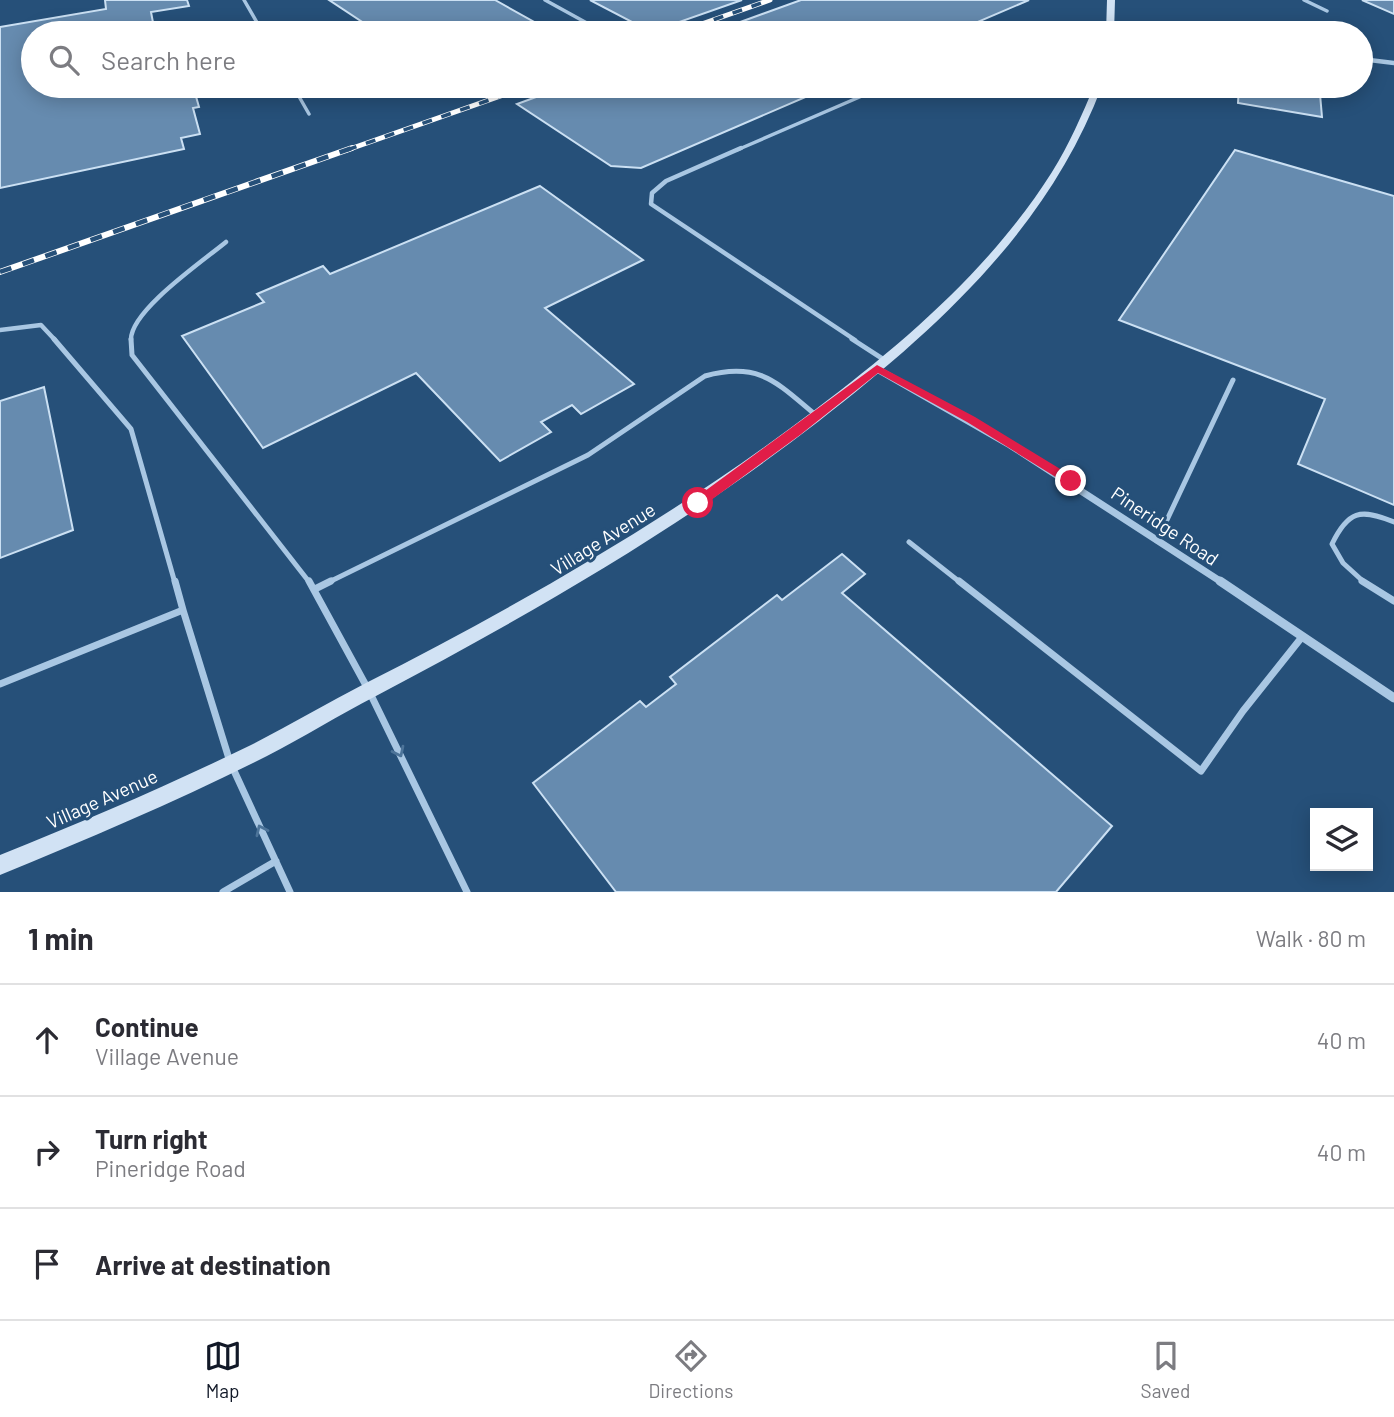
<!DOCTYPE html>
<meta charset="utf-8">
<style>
:root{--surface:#fff;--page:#f2f2f3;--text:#2b2b33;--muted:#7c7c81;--line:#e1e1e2;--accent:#111827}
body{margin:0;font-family:Barlow,sans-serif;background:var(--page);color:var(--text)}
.controls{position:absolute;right:21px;bottom:21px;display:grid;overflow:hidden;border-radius:0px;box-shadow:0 4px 18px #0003}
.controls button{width:63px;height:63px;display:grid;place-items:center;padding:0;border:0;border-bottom:2px solid var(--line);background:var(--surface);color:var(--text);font:35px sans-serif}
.stop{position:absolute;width:21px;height:21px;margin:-16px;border:5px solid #e11d48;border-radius:50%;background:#fff}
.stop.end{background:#e11d48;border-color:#fff;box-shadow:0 2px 7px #0008}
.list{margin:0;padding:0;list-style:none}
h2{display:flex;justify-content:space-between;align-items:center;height:91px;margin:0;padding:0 28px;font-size:30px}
h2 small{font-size:23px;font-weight:400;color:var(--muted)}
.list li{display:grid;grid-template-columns:46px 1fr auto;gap:21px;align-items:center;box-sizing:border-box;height:112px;padding:0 28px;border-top:2px solid var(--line)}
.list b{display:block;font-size:26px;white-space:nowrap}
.list p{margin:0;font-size:23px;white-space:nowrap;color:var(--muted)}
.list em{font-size:23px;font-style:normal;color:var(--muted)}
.icon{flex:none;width:38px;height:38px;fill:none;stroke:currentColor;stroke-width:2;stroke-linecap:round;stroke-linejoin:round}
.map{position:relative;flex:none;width:1394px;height:892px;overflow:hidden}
.search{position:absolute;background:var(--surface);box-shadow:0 4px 18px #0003;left:21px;right:21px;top:21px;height:77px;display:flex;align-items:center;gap:18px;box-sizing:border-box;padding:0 24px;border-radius:38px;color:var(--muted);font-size:26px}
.sheet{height:427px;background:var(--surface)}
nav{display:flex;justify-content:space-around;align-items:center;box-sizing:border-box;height:98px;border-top:2px solid var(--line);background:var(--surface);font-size:19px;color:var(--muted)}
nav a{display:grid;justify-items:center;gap:4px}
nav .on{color:var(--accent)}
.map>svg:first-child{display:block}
.building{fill:#668baf;stroke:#cbe0f3;stroke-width:2}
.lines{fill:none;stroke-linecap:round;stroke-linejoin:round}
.lane-far3{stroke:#a9c7e3;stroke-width:3.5}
.lane-far2{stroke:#a9c7e3;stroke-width:4.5}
.lane-far1{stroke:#a9c7e3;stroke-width:5}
.lane{stroke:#a9c7e3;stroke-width:7}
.street-far2{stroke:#a9c7e3;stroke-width:4.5}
.street-far1{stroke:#a9c7e3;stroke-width:7}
.street{stroke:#a9c7e3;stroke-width:9}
.secondary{fill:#d1e2f4;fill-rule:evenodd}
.rail-far1-casing{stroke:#fff;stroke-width:5}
.rail-casing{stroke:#fff;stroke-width:6}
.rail-far1{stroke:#265079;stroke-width:3.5;stroke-dasharray:10;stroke-linecap:butt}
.rail{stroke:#265079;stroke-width:4.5;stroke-dasharray:12;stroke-linecap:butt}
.oneway{stroke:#4d7499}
.route{fill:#e11d48}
.labels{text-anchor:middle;stroke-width:6;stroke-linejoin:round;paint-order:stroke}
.street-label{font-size:19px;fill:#fff;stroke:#265079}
</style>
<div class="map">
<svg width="1394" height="892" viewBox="0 0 1394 892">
<rect width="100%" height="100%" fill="#265079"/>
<path class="building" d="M105,0H187L189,6L151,12L155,33H33V86H193L199,107L193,108L200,134L181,138L184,149L0,188V27L106,9Z
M329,0H495L554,33H379Z
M590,0H742L651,32Z
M801,0H1029L952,33H710Z
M1362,0H1394V14Z
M456,86H500L471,96Z
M566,86H831L641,168L611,166L517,104Z
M1239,86H1269L1320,94L1322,117L1238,103Z
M1235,150L1394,196V505L1298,464L1325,399L1119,320Z
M540,186L643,260L545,308L634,384L581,414L572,405L541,422L551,432L500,461L416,373L263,448L182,336L264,302L257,294L323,266L330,274Z
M44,387L73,530L0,558V401Z
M842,554L865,574L842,593L1112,826L1056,892H616L533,783L640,701L646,707L676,684L670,677L777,595L782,600Z"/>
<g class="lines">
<path class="lane-far3" d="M244,0L263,33
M545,0L605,33
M1304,0L1327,11
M293,86L309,114
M737,150L885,86"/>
<path class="lane-far2" d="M741,148L666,181L652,193L651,204L855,340
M0,330L41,325L55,340
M131,340C130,311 203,261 226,242"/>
<path class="lane-far1" d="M54,339L131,429L175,583
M131,339L132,355L310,583
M852,339L886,361
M1157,541L1233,380
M909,542L961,583
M327,583L588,455L705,376C760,361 777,383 817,416
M1365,583L1343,563L1332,544C1348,511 1360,508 1394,522"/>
<path class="lane" d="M175,581L183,610
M309,581L369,691L467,892
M959,581L1201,771L1243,711L1302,637
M1362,581L1394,601
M315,589L331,581
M0,684L183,610L230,762L290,892
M223,892L276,861"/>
<path class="street-far2" d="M1111,25L1170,33
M1361,59L1394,63"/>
<path class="street-far1" d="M877,369L1010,445L1223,583"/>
<path class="street" d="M1220,581L1394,698"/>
<path class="secondary" d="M1107,0H1115L1114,33H1106Z
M1094,86H1102C1048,229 937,329 819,421C681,528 531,614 376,696C339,715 304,737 267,756C180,800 90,838 0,875V855C85,821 169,785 251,745C290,725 327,703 366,683C523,603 675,516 816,409C905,342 992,267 1052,172C1069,145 1082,115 1094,86Z"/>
<g class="rail-far1-casing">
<path id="rail-far1" d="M676,33L770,0
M347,150L529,86"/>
</g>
<g class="rail-casing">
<path id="rail" d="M0,272L352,148"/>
</g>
<use href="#rail-far1" class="rail-far1"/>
<use href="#rail" class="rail"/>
</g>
<defs><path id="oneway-chevron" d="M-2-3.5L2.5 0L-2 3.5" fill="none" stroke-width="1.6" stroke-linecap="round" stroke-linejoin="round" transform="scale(1.75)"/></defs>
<g class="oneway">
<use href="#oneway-chevron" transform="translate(399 752) rotate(64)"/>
<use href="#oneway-chevron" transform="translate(261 830) rotate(-115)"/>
</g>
<path class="route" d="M877,365L975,417L1075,478V484H1067L967,422L878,373L800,435L703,506H694V499Z"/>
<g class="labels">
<g class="street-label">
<text transform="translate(1165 526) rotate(34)" y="7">Pineridge Road</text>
<text transform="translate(603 539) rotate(-32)" y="7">Village Avenue</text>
<text transform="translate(102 799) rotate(-24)" y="7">Village Avenue</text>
</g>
</g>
</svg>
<div class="controls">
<button><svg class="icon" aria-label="layers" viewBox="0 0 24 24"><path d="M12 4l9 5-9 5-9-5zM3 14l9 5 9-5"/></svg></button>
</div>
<div class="stop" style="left:698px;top:503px"></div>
<div class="stop end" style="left:1071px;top:481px"></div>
<div class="search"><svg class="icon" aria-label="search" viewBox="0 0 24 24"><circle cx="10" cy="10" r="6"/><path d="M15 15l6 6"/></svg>Search here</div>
</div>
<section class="sheet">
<h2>1 min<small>Walk · 80 m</small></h2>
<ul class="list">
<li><svg class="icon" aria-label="ahead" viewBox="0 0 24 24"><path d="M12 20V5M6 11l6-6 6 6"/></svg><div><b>Continue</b><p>Village Avenue</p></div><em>40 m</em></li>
<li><svg class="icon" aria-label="right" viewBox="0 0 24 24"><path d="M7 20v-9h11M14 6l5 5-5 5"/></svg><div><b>Turn right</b><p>Pineridge Road</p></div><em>40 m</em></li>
<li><svg class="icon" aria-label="arrive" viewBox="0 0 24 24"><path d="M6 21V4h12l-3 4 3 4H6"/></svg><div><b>Arrive at destination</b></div></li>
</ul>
</section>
<nav>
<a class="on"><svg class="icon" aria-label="map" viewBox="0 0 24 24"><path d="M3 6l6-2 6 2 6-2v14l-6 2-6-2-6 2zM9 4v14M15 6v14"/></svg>Map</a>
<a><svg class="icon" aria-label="directions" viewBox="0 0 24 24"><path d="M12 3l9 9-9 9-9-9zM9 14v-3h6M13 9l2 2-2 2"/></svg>Directions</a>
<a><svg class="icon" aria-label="saved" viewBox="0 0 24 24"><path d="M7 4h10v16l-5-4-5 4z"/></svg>Saved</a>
</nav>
